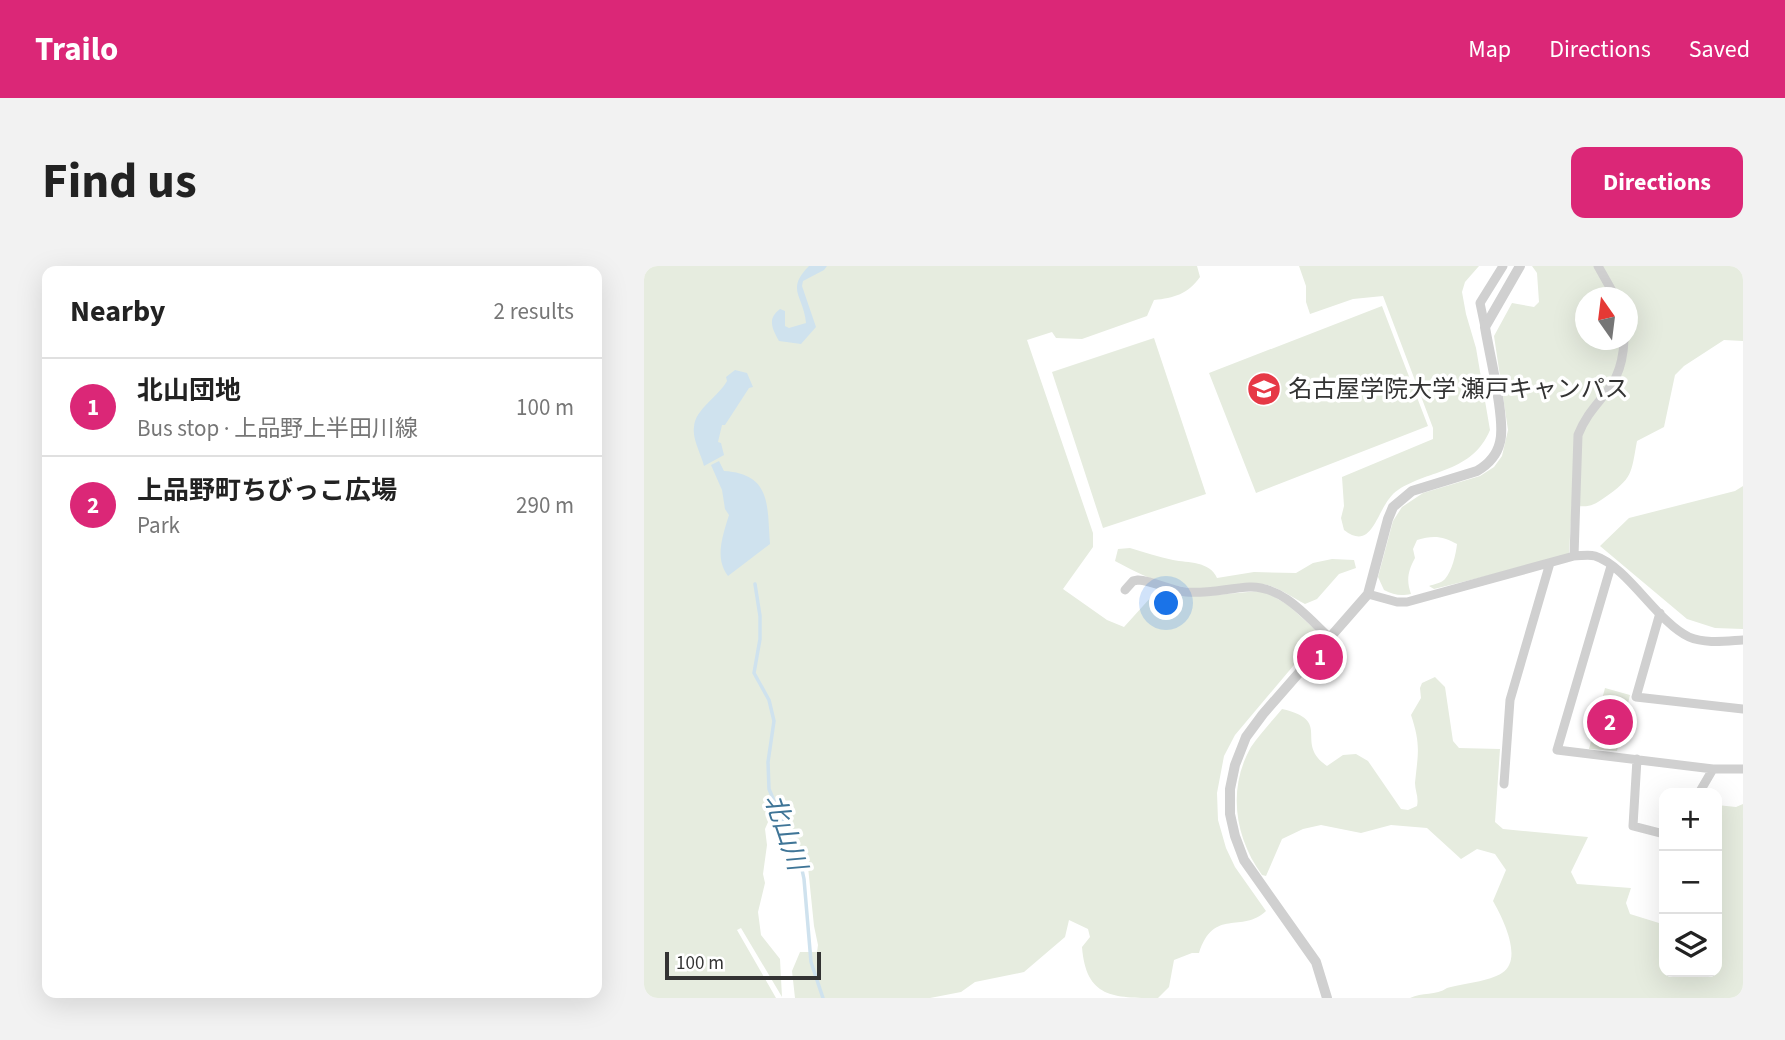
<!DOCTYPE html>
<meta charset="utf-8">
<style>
:root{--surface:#fff;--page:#f2f2f2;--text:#222;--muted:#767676;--line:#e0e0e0;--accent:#db2777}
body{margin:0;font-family:"Source Sans 3","Noto Sans JP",sans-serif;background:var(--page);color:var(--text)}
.controls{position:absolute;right:21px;bottom:21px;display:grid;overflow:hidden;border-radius:14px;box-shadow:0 7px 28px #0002}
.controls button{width:63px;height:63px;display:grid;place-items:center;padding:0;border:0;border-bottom:2px solid var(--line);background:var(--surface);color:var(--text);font:35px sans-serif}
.compass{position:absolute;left:931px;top:21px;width:63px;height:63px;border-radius:50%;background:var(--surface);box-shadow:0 7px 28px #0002;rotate:346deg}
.scale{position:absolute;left:21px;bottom:18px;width:156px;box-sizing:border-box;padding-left:7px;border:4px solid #333;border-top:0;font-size:19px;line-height:24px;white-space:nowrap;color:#333;-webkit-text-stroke:5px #fff;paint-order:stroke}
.you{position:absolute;left:523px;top:338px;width:24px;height:24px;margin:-18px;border:5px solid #fff;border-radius:50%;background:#1a73e8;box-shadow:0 0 0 10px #1a73e833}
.badge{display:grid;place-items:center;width:46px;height:46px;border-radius:50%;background:var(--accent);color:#fff;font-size:23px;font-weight:700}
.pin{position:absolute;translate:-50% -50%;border:4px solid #fff;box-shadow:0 2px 7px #0006}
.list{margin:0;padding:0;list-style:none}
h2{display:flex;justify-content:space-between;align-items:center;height:91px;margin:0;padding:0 28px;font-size:30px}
h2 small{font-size:23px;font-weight:400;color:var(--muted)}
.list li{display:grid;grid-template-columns:46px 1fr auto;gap:21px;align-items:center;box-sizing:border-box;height:98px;padding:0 28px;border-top:2px solid var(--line)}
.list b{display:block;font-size:26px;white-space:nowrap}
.list p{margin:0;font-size:23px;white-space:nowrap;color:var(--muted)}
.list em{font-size:23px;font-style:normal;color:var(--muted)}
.icon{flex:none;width:38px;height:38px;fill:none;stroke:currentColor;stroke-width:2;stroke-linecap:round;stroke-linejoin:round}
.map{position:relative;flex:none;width:1099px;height:732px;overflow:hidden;border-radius:14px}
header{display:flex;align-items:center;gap:42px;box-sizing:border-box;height:98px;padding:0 35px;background:var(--accent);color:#fff}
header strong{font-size:33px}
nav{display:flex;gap:38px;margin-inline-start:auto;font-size:24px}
.intro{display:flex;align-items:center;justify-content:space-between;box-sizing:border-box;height:168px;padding:0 42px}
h1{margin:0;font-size:49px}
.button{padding:18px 32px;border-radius:14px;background:var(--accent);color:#fff;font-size:24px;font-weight:700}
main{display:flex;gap:42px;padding:0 42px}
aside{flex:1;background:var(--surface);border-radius:14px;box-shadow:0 7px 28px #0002}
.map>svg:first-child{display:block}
.green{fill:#e6ecdf}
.water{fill:#cfe2ee}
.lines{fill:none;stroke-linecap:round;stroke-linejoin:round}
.stream{stroke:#cfe2ee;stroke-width:3.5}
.minor{stroke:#d0d0d0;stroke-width:9}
.tertiary{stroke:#d0d0d0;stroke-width:10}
.labels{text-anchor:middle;stroke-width:7;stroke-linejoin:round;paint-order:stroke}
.poi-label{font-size:24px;fill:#333;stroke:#fff;text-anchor:start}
.water-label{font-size:26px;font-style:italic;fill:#3f7597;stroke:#fff}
</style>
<header>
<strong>Trailo</strong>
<nav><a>Map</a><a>Directions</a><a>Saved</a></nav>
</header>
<div class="intro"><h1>Find us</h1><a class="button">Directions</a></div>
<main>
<aside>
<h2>Nearby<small>2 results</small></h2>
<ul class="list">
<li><span class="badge">1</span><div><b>北山団地</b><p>Bus stop · 上品野上半田川線</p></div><em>100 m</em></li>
<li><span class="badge">2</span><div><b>上品野町ちびっこ広場</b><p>Park</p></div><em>290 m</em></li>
</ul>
</aside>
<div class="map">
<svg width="1099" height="732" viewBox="0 0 1099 732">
<rect width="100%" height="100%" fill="#fff"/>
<path class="green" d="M0,0H553L556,11C544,28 530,32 510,34L503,50L438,73L412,72L408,66L383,74L449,267V281L419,323L463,354L480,361L508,330L517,325L561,330L615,325L625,328L644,339L676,368L591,469L580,490L573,527L574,554L582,582L591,601L622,645C598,668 570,641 555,687H548L530,694L525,721L514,732C469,732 442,732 438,681L446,671L444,663L425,654L421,671L380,706L331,716L317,726L286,732H151L148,705L156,686H173L174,679L170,660L164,601L134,533L121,563L123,579L119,608L121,617L114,646L117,669L136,693L138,731L97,662L93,664L132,732H0Z
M655,0H835L821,16L818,26L822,48L832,82L846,164C828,207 786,203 754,224C732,238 731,288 700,264L697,252L700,240L698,211L789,173V162L739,30L709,33L666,48L662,36V20Z
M888,0H950L968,31L942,32V74H977L973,104L932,167L925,288L920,291L790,323L785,320C790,318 798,317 801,313C808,305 812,288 813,278C799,270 789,269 773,274L769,283L771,292C764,305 762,314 767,328C756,330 750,329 740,324L734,311L749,255L758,241L779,227L836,210L850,201L858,190L864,164L850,70L868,37L890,41L895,36L893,7Z
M958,0H1099V75L1080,74L1040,100L1031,109L1020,161L993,175C987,208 989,212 960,232C950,239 946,241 934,240C935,218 932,192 937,170C941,153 958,140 968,126C986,100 984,62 984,32L976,31Z
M738,40L784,160L612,227L565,107Z
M510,72L562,228L459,262L408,106Z
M1099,220V363L1071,362L1043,353L956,280L985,252L1091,225Z
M486,282C500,286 515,291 529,294C544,297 566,295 573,312L610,306L652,307L669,297L688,293L710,294L712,302L695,308L673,333L661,338C647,331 632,319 617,318C601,317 584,321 568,322C532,325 502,312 471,295L474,283Z
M791,411L801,421L809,475L815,482L856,483L851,556L859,563L944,571L927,606L933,618L987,622L982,637L986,648L1015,657L1020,648V706H1073V539L1092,541L1099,538V732H766C778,726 792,730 803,722C818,718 846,715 858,707C880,693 858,651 849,635L862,604L851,588L833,583L817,593L783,562L747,559L717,567L677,559L659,563L638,573L622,610L618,609C591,572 583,523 607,481C616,468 628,455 638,443C690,455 649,476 683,500L699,489L712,488L724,495L757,543L764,544L773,540C775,531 771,525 771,517C774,487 777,479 767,449L777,432L776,422L778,417Z
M961,422L986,429L973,485L945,483Z"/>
<path class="water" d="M165,0H183L180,4L159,15L158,20L172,61L157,78L135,75C128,62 123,53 136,43L141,45V60L145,62L162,57C160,30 141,24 165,0Z
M91,104L103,107L109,121L105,122L81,159H78L74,176L77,177L80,189L60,200C57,188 48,173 50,161C51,143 75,130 83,115L82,111Z
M75,195L80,205C128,208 123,240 126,278L84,310C70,292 79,269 85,249L81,243L78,224L67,199Z"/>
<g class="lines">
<path class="stream" d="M111,318L116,350V373L110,407L125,434L130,455L124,496L125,523L157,599L160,613L167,696L179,732"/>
<path class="minor" d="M954,0L972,32
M841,61L836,37L859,0
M930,290L934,169C950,129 978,127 980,74
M967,300L913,484L1069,503H1099
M481,324L489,315L494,314C510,315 525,324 542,326C564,328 584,322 606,321C639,320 664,352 686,372
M724,328L753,336H763L930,290C937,290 944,288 951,290C983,300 1014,357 1045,371C1061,378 1082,375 1099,374
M1016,347L992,431L1099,443
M993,493L989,560L1020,568
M860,518L866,434L906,297
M1055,527L1069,503"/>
<path class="tertiary" d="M683,732L672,696L600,594L591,570L586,548V523L591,499L602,471L619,448L724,328L744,253L749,241L768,225L833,205C845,198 853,189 856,176C862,154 845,87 841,61L876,0"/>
</g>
<defs>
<g id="university-disc" transform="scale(1.75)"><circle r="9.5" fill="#e63946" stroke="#fff"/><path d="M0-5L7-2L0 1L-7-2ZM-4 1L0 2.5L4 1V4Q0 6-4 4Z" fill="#fff"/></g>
</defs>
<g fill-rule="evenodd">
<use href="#university-disc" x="620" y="123"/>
</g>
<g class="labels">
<g class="poi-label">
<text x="644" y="131">名古屋学院大学 瀬戸キャンパス</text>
</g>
<g class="water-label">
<text transform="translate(142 566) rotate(71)" y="9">北山川</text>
</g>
</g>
</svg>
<div class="controls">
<button>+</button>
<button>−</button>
<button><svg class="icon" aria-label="layers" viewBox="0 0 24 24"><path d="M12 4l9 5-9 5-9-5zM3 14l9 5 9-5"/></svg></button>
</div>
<svg class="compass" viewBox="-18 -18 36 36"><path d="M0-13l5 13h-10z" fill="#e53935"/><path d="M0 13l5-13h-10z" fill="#767676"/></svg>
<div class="scale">100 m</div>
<div class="you"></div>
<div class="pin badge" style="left:676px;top:391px">1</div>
<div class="pin badge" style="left:966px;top:456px">2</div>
</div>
</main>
